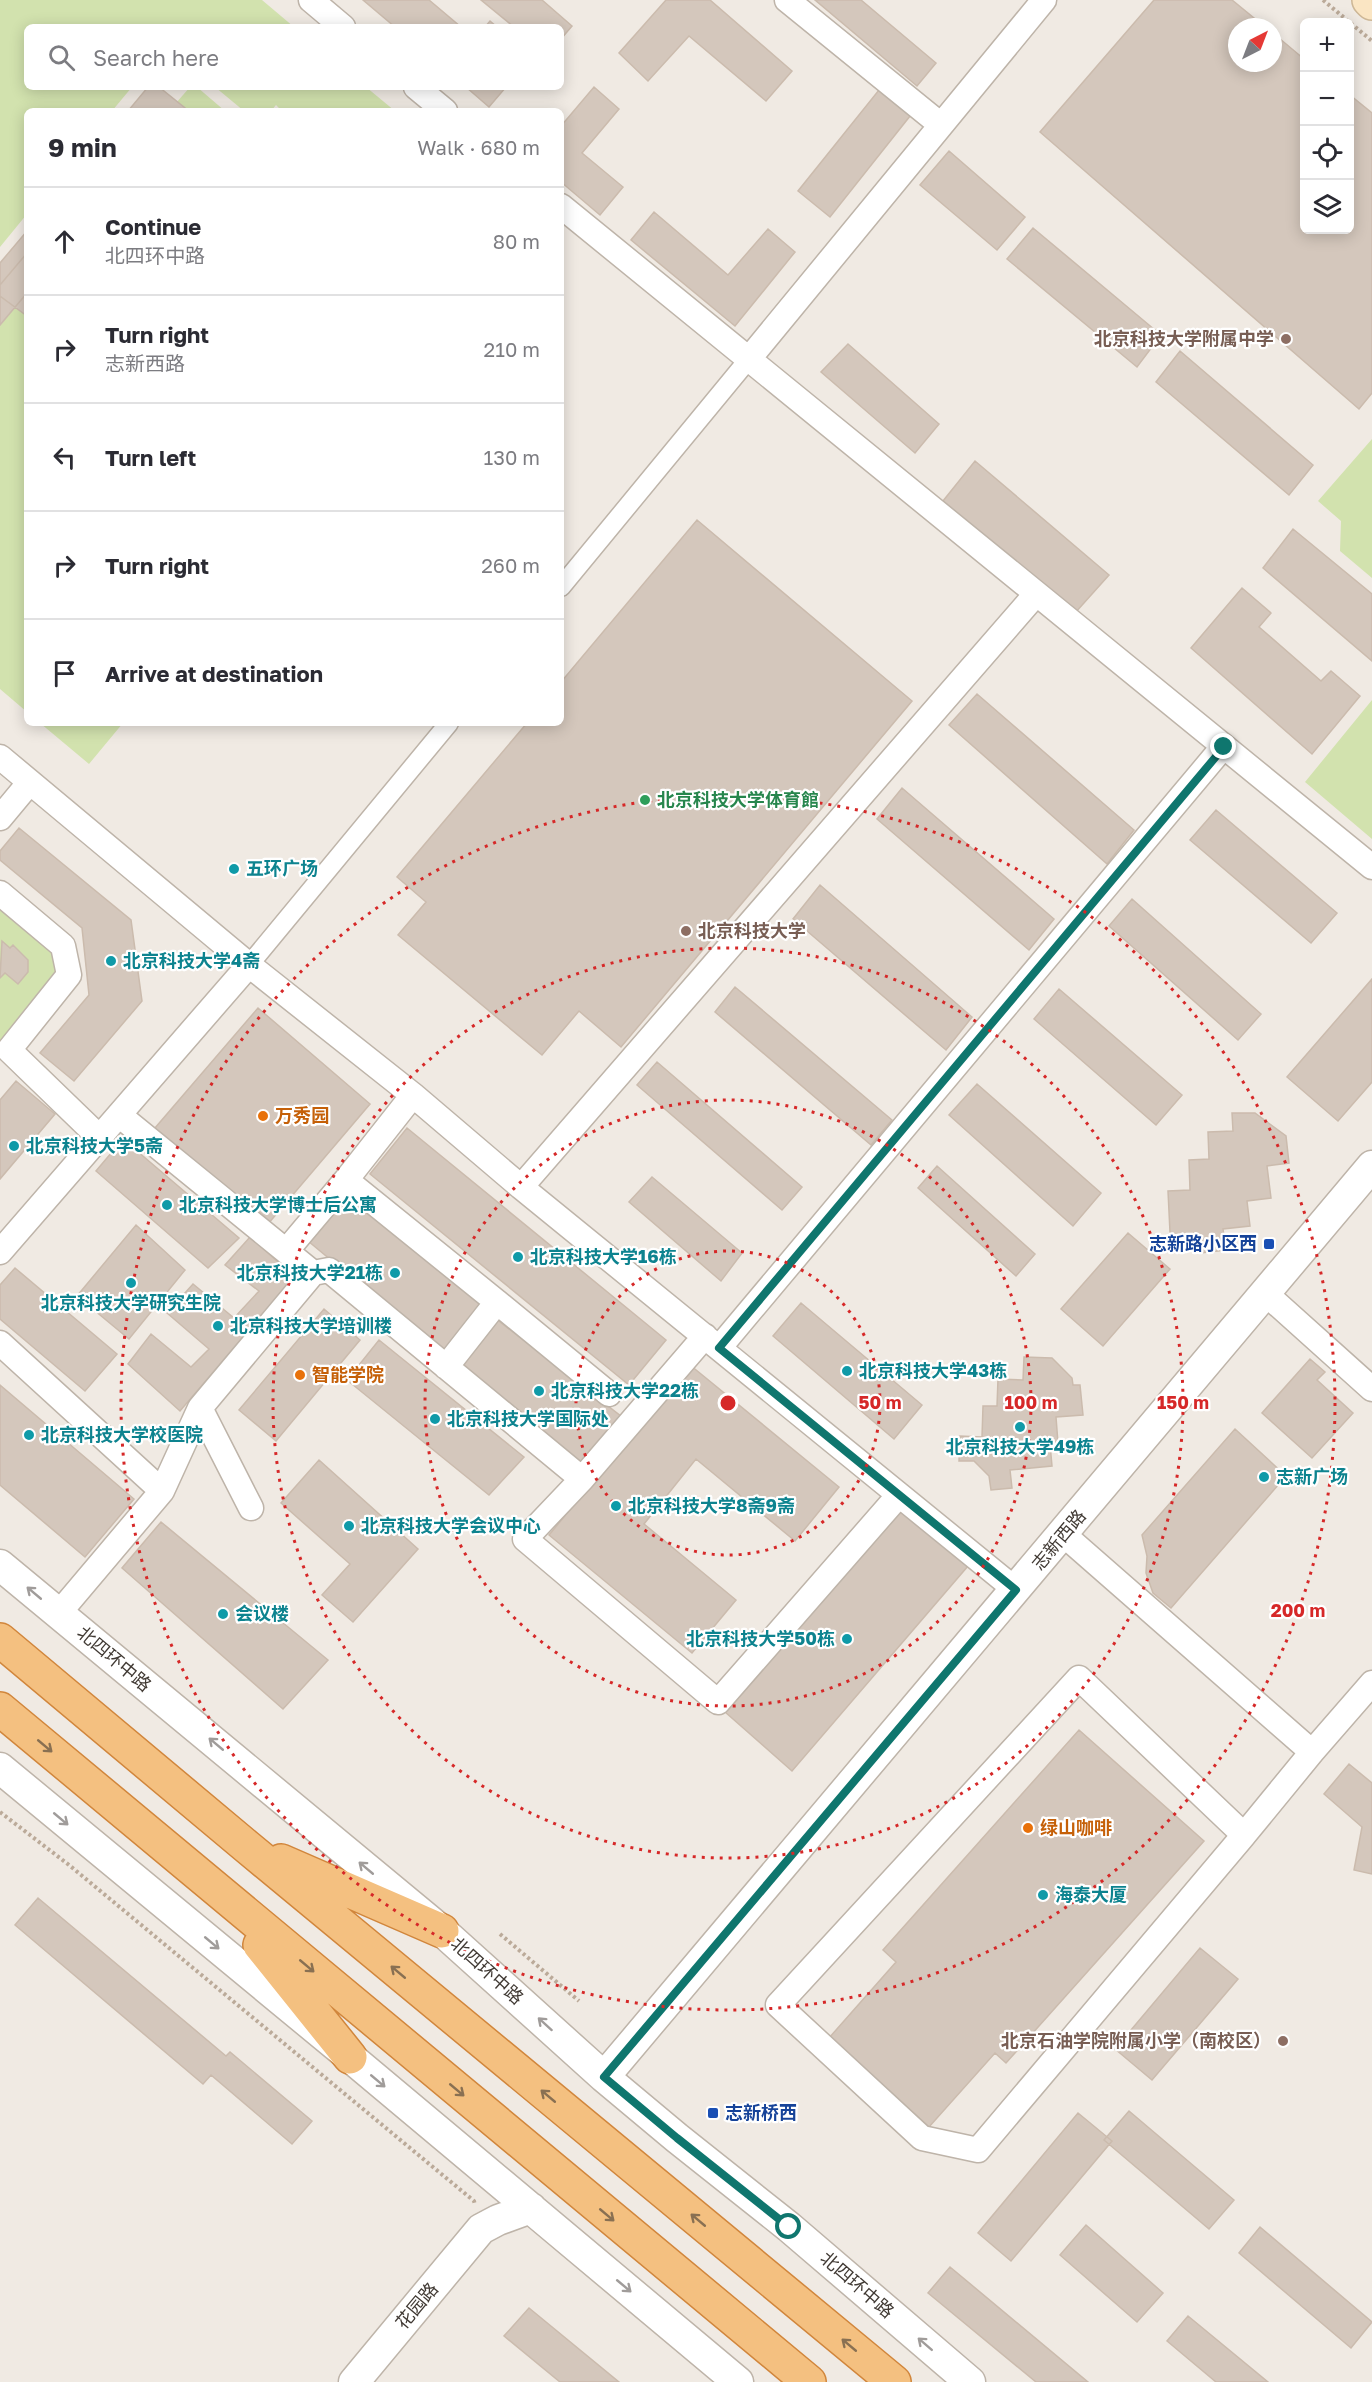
<!DOCTYPE html>
<meta charset="utf-8">
<style>
:root{--surface:#fff;--page:#f7f7f7;--text:#2b2b33;--muted:#7c7c81;--line:#e1e1e2}
body{margin:0;font-family:"Golos Text","Noto Sans SC",sans-serif;background:var(--page);color:var(--text)}
.controls{position:absolute;right:18px;top:18px;display:grid;overflow:hidden;border-radius:9px;box-shadow:0 3px 15px #0003}
.controls button{width:54px;height:54px;display:grid;place-items:center;padding:0;border:0;border-bottom:2px solid var(--line);background:var(--surface);color:var(--text);font:30px sans-serif}
.compass{position:absolute;left:1228px;top:18px;width:54px;height:54px;border-radius:50%;background:var(--surface);box-shadow:0 3px 15px #0003;rotate:42deg}
.stop{position:absolute;width:18px;height:18px;margin:-14px;border:4px solid #0f766e;border-radius:50%;background:#fff}
.stop.end{background:#0f766e;border-color:#fff;box-shadow:0 2px 6px #0008}
.list{margin:0;padding:0;list-style:none}
h2{display:flex;justify-content:space-between;align-items:center;height:78px;margin:0;padding:0 24px;font-size:26px}
h2 small{font-size:20px;font-weight:400;color:var(--muted)}
.list li{display:grid;grid-template-columns:39px 1fr auto;gap:18px;align-items:center;box-sizing:border-box;height:108px;padding:0 24px;border-top:2px solid var(--line)}
.list b{display:block;font-size:22px;white-space:nowrap}
.list p{margin:0;font-size:20px;white-space:nowrap;color:var(--muted)}
.list em{font-size:20px;font-style:normal;color:var(--muted)}
.icon{flex:none;width:33px;height:33px;fill:none;stroke:currentColor;stroke-width:2;stroke-linecap:round;stroke-linejoin:round}
.map{position:relative;flex:none;width:1372px;height:2382px;overflow:hidden}
.search{position:absolute;background:var(--surface);box-shadow:0 3px 15px #0003;left:24px;top:24px;width:540px;height:66px;display:flex;align-items:center;gap:15px;box-sizing:border-box;padding:0 21px;border-radius:9px;color:var(--muted);font-size:22px}
.panel{position:absolute;background:var(--surface);box-shadow:0 3px 15px #0003;left:24px;top:108px;width:540px;height:618px;border-radius:9px}
.map>svg:first-child{display:block}
.green{fill:#d2e2ae}
.building{fill:#d4c7bc;stroke:#cbbbad;stroke-width:1.5}
.lines{fill:none;stroke-linecap:round;stroke-linejoin:round}
.pedestrian-casing{stroke:#beb4a9;stroke-width:21}
.minor-casing{stroke:#beb4a9;stroke-width:27}
.tertiary-casing{stroke:#beb4a9;stroke-width:33}
.secondary-casing{stroke:#cdb796;stroke-width:36}
.trunk-casing{stroke:#d1863c;stroke-width:36}
.path{stroke:#ba9;stroke-width:4;stroke-dasharray:3 3;stroke-linecap:butt}
.pedestrian{stroke:#fff;stroke-width:18}
.minor{stroke:#fff;stroke-width:24}
.tertiary{stroke:#fff;stroke-width:30}
.secondary{stroke:#fae5c3;stroke-width:33}
.trunk{stroke:#f4c080;stroke-width:33}
.oneway{stroke:#a09c9a}
.oneway2{stroke:#897052}
.route{stroke:#0f766e;stroke-width:8}
.ring{fill:none;stroke:#d62828;stroke-width:3;stroke-dasharray:3 6}
.education-dot{fill:#8d6e63;stroke:#fff;stroke-width:2}
.leisure-dot{fill:#2e9e5b;stroke:#fff;stroke-width:2}
.culture-dot{fill:#0f9aa8;stroke:#fff;stroke-width:2}
.food-dot{fill:#e8710a;stroke:#fff;stroke-width:2}
.transit-dot{fill:#1a4fb4;stroke:#fff;stroke-width:2}
.labels{text-anchor:middle;stroke-width:4.5;stroke-linejoin:round;paint-order:stroke}
.education-label{font-size:18px;font-weight:bold;fill:#785e54;stroke:#fff;text-anchor:end}
.leisure-label{font-size:18px;font-weight:bold;fill:#27864d;stroke:#fff;text-anchor:start}
.culture-label{font-size:18px;font-weight:bold;fill:#0d838f;stroke:#fff;text-anchor:start}
.food-label{font-size:18px;font-weight:bold;fill:#c56008;stroke:#fff;text-anchor:start}
.transit-label{font-size:18px;font-weight:bold;fill:#164399;stroke:#fff;text-anchor:end}
.street-label{font-size:18px;fill:#413a34;stroke:#fff}
.centre{fill:#d62828;stroke:#fff;stroke-width:3}
.ring-label{font-size:18px;text-anchor:middle;font-weight:bold;fill:#d62828;stroke:#fff;stroke-width:4.5;stroke-linejoin:round;paint-order:stroke}
</style>
<div class="map">
<svg width="1372" height="2382" viewBox="0 0 1372 2382">
<rect width="100%" height="100%" fill="#f0eae3"/>
<path class="green" d="M0,0H262L294,27H27V87H132L112,111H27V214L0,247Z
M190,87H197L225,111H169Z
M215,87H366L395,111H282L276,105L271,111H244Z
M27,278V712L0,689V310Z
M1372,439V578L1340,551L1341,521L1318,501Z
M1372,700V839L1305,782Z
M40,723H123L89,764Z
M0,893L63,946L69,975L0,1057Z"/>
<path class="building" d="M363,0H429L461,27H395Z
M481,0H542L572,26L561,39V27H514Z
M666,0H710L792,71L766,101L689,36L648,81L619,53Z
M815,0H861L936,63L917,86Z
M1154,0H1232L1265,27H1237V63H1273V33L1304,59V230H1350V95L1372,113V393L1359,409L1040,132Z
M490,21L497,27H485Z
M883,85L914,111L830,217L798,191Z
M148,87H159L185,108L183,111H128Z
M466,87H506L489,107Z
M594,87L619,109L582,153L623,187L600,215L561,182V126Z
M949,151L1025,217L997,250L920,185Z
M654,212L728,275L768,229L795,252L735,326L631,240Z
M1033,228L1161,335L1137,367L1007,259Z
M27,231V293L0,325V263Z
M27,253V316L0,296V285Z
M848,344L939,424L915,453L821,372Z
M1180,351L1313,465L1289,495L1156,382Z
M975,461L1109,575L1075,613L943,501Z
M697,520L912,701L621,1047L579,1011L542,1055L398,935L426,902L397,877L527,723H561V682Z
M1293,529L1372,594V661L1263,568Z
M1242,588L1271,613L1259,627L1321,681L1331,671L1360,696L1312,754L1191,648Z
M977,694L1134,830L1107,864L949,725Z
M902,788L1054,919L1029,950L877,819Z
M1216,810L1337,913L1311,943L1190,840Z
M19,828L131,920L142,1001L74,1081L40,1053L89,995L82,928L0,860V851Z
M820,885L972,1017L946,1050L793,919Z
M1132,899L1261,1014L1238,1040L1109,926Z
M2,941L10,948L13,945L28,960V972L18,984L5,973L0,978Z
M1372,979V1082L1338,1121L1287,1077Z
M735,987L892,1120L871,1145L715,1012Z
M1059,989L1182,1095L1156,1125L1034,1019Z
M258,1008L370,1104L268,1224L155,1128Z
M657,1062L802,1187L782,1210L637,1085Z
M16,1081L55,1114L0,1179V1100Z
M977,1084L1101,1193L1073,1226L949,1115Z
M1232,1113H1255L1286,1136L1289,1163L1267,1166L1271,1198L1247,1201L1250,1226L1223,1229L1226,1250L1200,1253L1170,1232L1168,1191L1190,1190L1189,1160L1209,1159L1208,1132L1233,1131Z
M407,1128L666,1340L629,1385L370,1174Z
M123,1139L239,1238L208,1268L96,1171Z
M937,1166L1035,1254L1016,1276L918,1188Z
M652,1177L742,1253L721,1281L629,1202Z
M346,1195L483,1305L443,1353L308,1241Z
M136,1225L185,1270L129,1339L77,1296Z
M1128,1233L1170,1269L1103,1346L1061,1309Z
M250,1237L295,1277L180,1411L128,1364L151,1334L191,1367L209,1349L167,1313L193,1284L234,1318L259,1291L225,1265Z
M15,1268L117,1354L85,1391L0,1319V1285Z
M801,1303L922,1405L894,1439L773,1336Z
M324,1309L360,1340L276,1441L239,1410Z
M495,1318L622,1417L583,1467L459,1365Z
M379,1340L524,1457L489,1495L347,1380Z
M1024,1357L1052,1358L1072,1378L1073,1385H1080L1083,1415L1056,1417L1058,1443L1050,1444L1052,1466L1010,1470L1012,1488L991,1490L989,1476L974,1461H959L960,1436L982,1437L983,1406H997L998,1379L1023,1380Z
M1310,1359L1325,1372L1317,1380L1353,1413L1312,1458L1262,1413Z
M690,1365L839,1487L795,1541L696,1459L644,1524L736,1600L692,1653L549,1535Z
M0,1385L134,1499L85,1557L0,1485Z
M1235,1429L1286,1476L1171,1608L1153,1593L1146,1573L1147,1556L1142,1535Z
M319,1460L418,1549L353,1622L322,1595L350,1564L281,1503Z
M899,1510L968,1566L792,1771L725,1712Z
M161,1522L328,1660L283,1709L122,1568Z
M1079,1730L1204,1841L1006,2063L995,2053L929,2127L829,2038L896,1962L883,1950Z
M1349,1764L1372,1783V1874L1354,1870L1362,1827L1324,1794Z
M38,1898L226,2056L230,2052L312,2121L292,2144L211,2075L203,2084L15,1925Z
M1200,1948L1238,1979L1152,2080L1115,2049Z
M1129,2111L1234,2200L1209,2229L1104,2140Z
M1078,2113L1112,2141L1011,2261L978,2233Z
M1086,2225L1163,2293L1137,2322L1060,2255Z
M1260,2227L1372,2322L1351,2348L1239,2253Z
M950,2267L1088,2382H1036L928,2293Z
M529,2308L619,2382H560L504,2336Z
M1188,2316L1268,2382H1216L1167,2341Z"/>
<g class="lines">
<g class="pedestrian-casing">
<path id="pedestrian" d="M561,587L748,360
M249,965L449,723"/>
</g>
<g class="minor-casing">
<path id="minor" d="M311,0L343,27
M787,0L941,125
M416,87L445,111
M561,206L1372,867
M748,360L1044,0
M0,757L249,965L413,1095L521,1187L1016,1590
M0,818L30,782
M0,893L63,946L69,975L9,1050L100,1138
M119,1115L313,1273L329,1270L582,1479L705,1336
M346,1180L413,1095
M521,1187L1036,594
M287,1250L346,1180L497,1302
M0,1252L249,965
M1265,1293L1372,1389
M0,1343L162,1491L59,1613
M719,1348L1223,747
M446,1367L497,1302L609,1394
M582,1479L525,1539L718,1702L899,1495
M162,1491L200,1408
M251,1508L200,1408L313,1273
M1063,1534L1312,1752L1372,1683
M1244,1835L978,2150L922,2138L778,2005L1079,1678L1244,1835L1312,1752"/>
</g>
<g class="tertiary-casing">
<path id="tertiary" d="M0,1565L442,1931L604,2077L677,2138L789,2227L970,2382
M0,1768L350,2057L738,2382
M604,2077L1372,1166
M354,2382L481,2229L498,2220L531,2208"/>
</g>
<g class="secondary-casing">
<path id="secondary" d="M1369,0L1372,3"/>
</g>
<g class="trunk-casing">
<path id="trunk" d="M0,1640L246,1846L894,2382
M0,1709L809,2382
M281,1861L442,1931
M260,1945L350,2057"/>
</g>
<path class="path" d="M1323,0L1372,41
M0,1812L69,1865L445,2177L474,2201L475,2205
M500,1934L579,2001"/>
<use href="#pedestrian" class="pedestrian"/>
<use href="#minor" class="minor"/>
<use href="#tertiary" class="tertiary"/>
<use href="#secondary" class="secondary"/>
<use href="#trunk" class="trunk"/>
</g>
<defs><path id="oneway-shaft" d="M-6 0H5M1.5-3L5.5 0L1.5 3" fill="none" stroke-width="1.6" stroke-linecap="round" stroke-linejoin="round" transform="scale(1.5)"/></defs>
<g class="oneway">
<use href="#oneway-shaft" transform="translate(34 1593) rotate(-140)"/>
<use href="#oneway-shaft" transform="translate(216 1744) rotate(-140)"/>
<use href="#oneway-shaft" transform="translate(61 1819) rotate(40)"/>
<use href="#oneway-shaft" transform="translate(366 1868) rotate(-140)"/>
<use href="#oneway-shaft" transform="translate(212 1943) rotate(40)"/>
<use href="#oneway-shaft" transform="translate(545 2024) rotate(-138)"/>
<use href="#oneway-shaft" transform="translate(378 2081) rotate(40)"/>
<use href="#oneway-shaft" transform="translate(624 2286) rotate(40)"/>
<use href="#oneway-shaft" transform="translate(925 2344) rotate(-139)"/>
</g>
<g class="oneway2">
<use href="#oneway-shaft" transform="translate(45 1746) rotate(40)"/>
<use href="#oneway-shaft" transform="translate(307 1966) rotate(40)"/>
<use href="#oneway-shaft" transform="translate(398 1972) rotate(-140)"/>
<use href="#oneway-shaft" transform="translate(457 2090) rotate(40)"/>
<use href="#oneway-shaft" transform="translate(548 2096) rotate(-140)"/>
<use href="#oneway-shaft" transform="translate(607 2215) rotate(40)"/>
<use href="#oneway-shaft" transform="translate(698 2220) rotate(-140)"/>
<use href="#oneway-shaft" transform="translate(849 2345) rotate(-140)"/>
</g>
<g class="lines">
<path class="route" d="M789,2227L677,2138L604,2077L1016,1590L719,1348L1224,747"/>
</g>
<g class="ring">
<circle cx="728" cy="1403" r="152"/>
<circle cx="728" cy="1403" r="303"/>
<circle cx="728" cy="1403" r="455"/>
<circle cx="728" cy="1403" r="607"/>
</g>
<g class="education-dot">
<circle cx="1286" cy="339" r="6"/>
<circle cx="686" cy="931" r="6"/>
<circle cx="1283" cy="2041" r="6"/>
</g>
<circle class="leisure-dot" cx="645" cy="800" r="6"/>
<g class="culture-dot">
<circle cx="234" cy="869" r="6"/>
<circle cx="111" cy="961" r="6"/>
<circle cx="14" cy="1146" r="6"/>
<circle cx="167" cy="1205" r="6"/>
<circle cx="518" cy="1257" r="6"/>
<circle cx="395" cy="1273" r="6"/>
<circle cx="131" cy="1283" r="6"/>
<circle cx="218" cy="1326" r="6"/>
<circle cx="847" cy="1371" r="6"/>
<circle cx="539" cy="1391" r="6"/>
<circle cx="435" cy="1419" r="6"/>
<circle cx="1020" cy="1427" r="6"/>
<circle cx="29" cy="1435" r="6"/>
<circle cx="1264" cy="1477" r="6"/>
<circle cx="616" cy="1506" r="6"/>
<circle cx="349" cy="1526" r="6"/>
<circle cx="223" cy="1614" r="6"/>
<circle cx="847" cy="1639" r="6"/>
<circle cx="1043" cy="1895" r="6"/>
</g>
<g class="food-dot">
<circle cx="263" cy="1116" r="6"/>
<circle cx="300" cy="1375" r="6"/>
<circle cx="1028" cy="1828" r="6"/>
</g>
<g class="transit-dot">
<rect x="1263" y="1238" width="12" height="12" rx="3"/>
<rect x="707" y="2107" width="12" height="12" rx="3"/>
</g>
<g class="labels">
<g class="education-label">
<text x="1274" y="345">北京科技大学附属中学</text>
<text x="698" y="937" text-anchor="start">北京科技大学</text>
<text x="1271" y="2047">北京石油学院附属小学（南校区）</text>
</g>
<g class="leisure-label">
<text x="657" y="806">北京科技大学体育館</text>
</g>
<g class="culture-label">
<text x="246" y="875">五环广场</text>
<text x="123" y="967">北京科技大学4斋</text>
<text x="26" y="1152">北京科技大学5斋</text>
<text x="179" y="1211">北京科技大学博士后公寓</text>
<text x="530" y="1263">北京科技大学16栋</text>
<text x="383" y="1279" text-anchor="end">北京科技大学21栋</text>
<text x="131" y="1309" text-anchor="middle">北京科技大学研究生院</text>
<text x="230" y="1332">北京科技大学培训楼</text>
<text x="859" y="1377">北京科技大学43栋</text>
<text x="551" y="1397">北京科技大学22栋</text>
<text x="447" y="1425">北京科技大学国际处</text>
<text x="41" y="1441">北京科技大学校医院</text>
<text x="1020" y="1453" text-anchor="middle">北京科技大学49栋</text>
<text x="1276" y="1483">志新广场</text>
<text x="628" y="1512">北京科技大学8斋9斋</text>
<text x="361" y="1532">北京科技大学会议中心</text>
<text x="235" y="1620">会议楼</text>
<text x="835" y="1645" text-anchor="end">北京科技大学50栋</text>
<text x="1055" y="1901">海泰大厦</text>
</g>
<g class="food-label">
<text x="275" y="1122">万秀园</text>
<text x="312" y="1381">智能学院</text>
<text x="1040" y="1834">绿山咖啡</text>
</g>
<g class="transit-label">
<text x="1257" y="1250">志新路小区西</text>
<text x="725" y="2119" text-anchor="start">志新桥西</text>
</g>
<g class="street-label">
<text transform="translate(1059 1540) rotate(-50)" y="6">志新西路</text>
<text transform="translate(114 1659) rotate(40)" y="6">北四环中路</text>
<text transform="translate(487 1971) rotate(42)" y="6">北四环中路</text>
<text transform="translate(857 2285) rotate(41)" y="6">北四环中路</text>
<text transform="translate(417 2306) rotate(-50)" y="6">花园路</text>
</g>
</g>
<circle cx="728" cy="1403" r="9" class="centre"/>
<g class="ring-label">
<text x="880" y="1409">50 m</text>
<text x="1031" y="1409">100 m</text>
<text x="1183" y="1409">150 m</text>
<text x="1298" y="1617">200 m</text>
</g>
</svg>
<div class="controls">
<button>+</button>
<button>−</button>
<button><svg class="icon" aria-label="locate" viewBox="0 0 24 24"><circle cx="12" cy="12" r="6"/><path d="M12 2v4M12 18v4M2 12h4M18 12h4"/></svg></button>
<button><svg class="icon" aria-label="layers" viewBox="0 0 24 24"><path d="M12 4l9 5-9 5-9-5zM3 14l9 5 9-5"/></svg></button>
</div>
<svg class="compass" viewBox="-18 -18 36 36"><path d="M0-13l5 13h-10z" fill="#e53935"/><path d="M0 13l5-13h-10z" fill="#7c7c81"/></svg>
<div class="stop" style="left:789px;top:2227px"></div>
<div class="stop end" style="left:1224px;top:747px"></div>
<div class="search"><svg class="icon" aria-label="search" viewBox="0 0 24 24"><circle cx="10" cy="10" r="6"/><path d="M15 15l6 6"/></svg>Search here</div>
<section class="panel">
<h2>9 min<small>Walk · 680 m</small></h2>
<ul class="list">
<li><svg class="icon" aria-label="ahead" viewBox="0 0 24 24"><path d="M12 20V5M6 11l6-6 6 6"/></svg><div><b>Continue</b><p>北四环中路</p></div><em>80 m</em></li>
<li><svg class="icon" aria-label="right" viewBox="0 0 24 24"><path d="M7 20v-9h11M14 6l5 5-5 5"/></svg><div><b>Turn right</b><p>志新西路</p></div><em>210 m</em></li>
<li><svg class="icon" aria-label="left" viewBox="0 0 24 24"><path d="M17 20v-9H6M10 6l-5 5 5 5"/></svg><div><b>Turn left</b></div><em>130 m</em></li>
<li><svg class="icon" aria-label="right" viewBox="0 0 24 24"><path d="M7 20v-9h11M14 6l5 5-5 5"/></svg><div><b>Turn right</b></div><em>260 m</em></li>
<li><svg class="icon" aria-label="arrive" viewBox="0 0 24 24"><path d="M6 21V4h12l-3 4 3 4H6"/></svg><div><b>Arrive at destination</b></div></li>
</ul>
</section>
</div>
